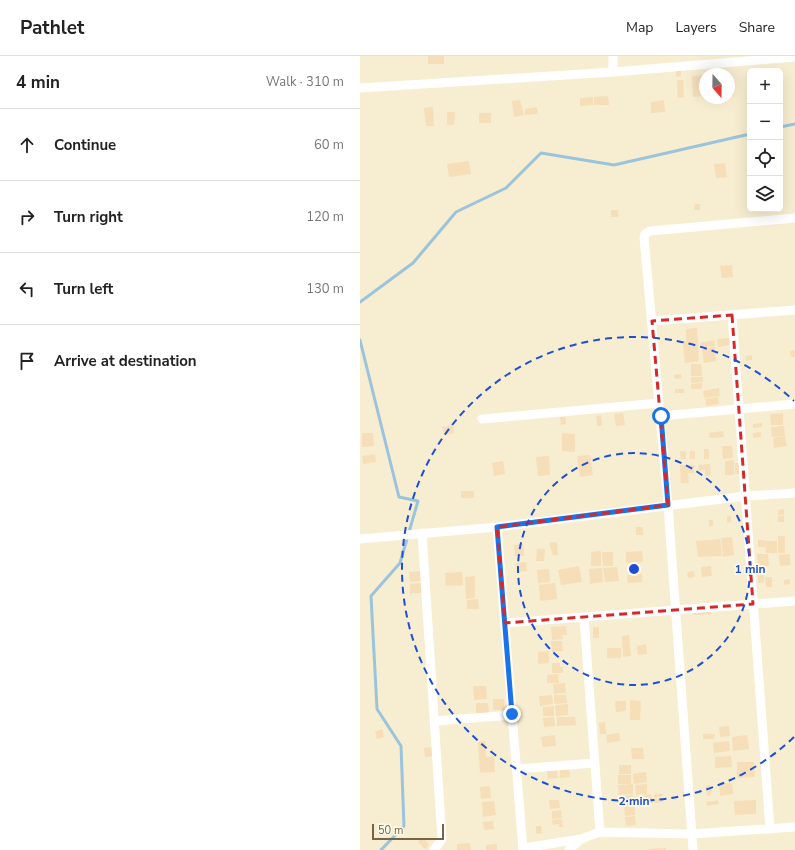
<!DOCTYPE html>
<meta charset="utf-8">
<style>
:root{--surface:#fff;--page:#f6f6f6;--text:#222;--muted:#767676;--line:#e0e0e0}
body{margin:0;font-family:"Nunito Sans",sans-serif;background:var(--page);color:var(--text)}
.controls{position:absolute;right:12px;top:12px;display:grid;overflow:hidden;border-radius:6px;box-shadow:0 4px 16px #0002}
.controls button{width:36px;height:36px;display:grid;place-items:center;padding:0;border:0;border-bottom:1px solid var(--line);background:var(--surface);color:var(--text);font:20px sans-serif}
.compass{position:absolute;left:339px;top:12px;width:36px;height:36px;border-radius:50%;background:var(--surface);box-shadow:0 4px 16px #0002;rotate:160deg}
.scale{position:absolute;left:12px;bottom:10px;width:72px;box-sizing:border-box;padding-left:4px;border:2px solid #796346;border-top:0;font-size:11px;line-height:14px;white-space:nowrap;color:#796346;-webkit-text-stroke:3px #fffbeb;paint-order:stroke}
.stop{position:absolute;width:12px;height:12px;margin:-9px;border:3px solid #1a73e8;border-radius:50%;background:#fff}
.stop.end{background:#1a73e8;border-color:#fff;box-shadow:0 1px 4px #0008}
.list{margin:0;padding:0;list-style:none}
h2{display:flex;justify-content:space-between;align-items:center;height:52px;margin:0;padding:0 16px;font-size:17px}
h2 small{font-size:13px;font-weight:400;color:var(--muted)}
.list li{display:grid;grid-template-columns:26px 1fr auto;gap:12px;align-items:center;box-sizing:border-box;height:72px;padding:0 16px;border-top:1px solid var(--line)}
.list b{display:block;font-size:15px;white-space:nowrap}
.list em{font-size:13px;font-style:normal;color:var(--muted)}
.icon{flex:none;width:22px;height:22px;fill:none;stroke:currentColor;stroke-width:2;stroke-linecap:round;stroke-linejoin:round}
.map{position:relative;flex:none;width:435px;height:794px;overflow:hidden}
header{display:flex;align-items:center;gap:24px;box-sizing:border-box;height:56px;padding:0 20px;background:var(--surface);border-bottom:1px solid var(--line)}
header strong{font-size:19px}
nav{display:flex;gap:22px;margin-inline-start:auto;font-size:14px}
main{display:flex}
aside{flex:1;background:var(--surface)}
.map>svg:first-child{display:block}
.residential{fill:#f7edd0;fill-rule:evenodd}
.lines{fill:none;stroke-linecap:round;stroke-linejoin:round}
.stream{stroke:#9bc4dc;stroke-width:3}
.building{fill:#f6deb8}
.street{stroke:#fff;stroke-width:9}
.route{stroke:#1a73e8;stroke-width:5}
.marked{fill:none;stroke:#d62828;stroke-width:3;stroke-dasharray:8 5;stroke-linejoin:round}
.ring{fill:none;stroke:#1d4ed8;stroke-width:2;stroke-dasharray:7 5}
.centre{fill:#1d4ed8;stroke:#fffbeb;stroke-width:2}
.ring-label{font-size:12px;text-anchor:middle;font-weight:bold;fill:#1d4ed8;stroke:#fffbeb;stroke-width:3.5;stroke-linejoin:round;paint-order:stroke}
</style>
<header>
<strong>Pathlet</strong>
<nav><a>Map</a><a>Layers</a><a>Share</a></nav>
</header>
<main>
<aside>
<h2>4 min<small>Walk · 310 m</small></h2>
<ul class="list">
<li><svg class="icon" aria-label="ahead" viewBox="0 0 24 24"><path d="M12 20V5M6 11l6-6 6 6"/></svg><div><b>Continue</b></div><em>60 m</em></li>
<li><svg class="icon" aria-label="right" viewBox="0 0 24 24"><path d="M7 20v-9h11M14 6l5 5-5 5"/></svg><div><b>Turn right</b></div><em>120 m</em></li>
<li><svg class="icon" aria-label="left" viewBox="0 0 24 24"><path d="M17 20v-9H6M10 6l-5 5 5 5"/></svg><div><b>Turn left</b></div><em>130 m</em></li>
<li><svg class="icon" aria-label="arrive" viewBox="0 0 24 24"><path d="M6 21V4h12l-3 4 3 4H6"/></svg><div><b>Arrive at destination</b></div></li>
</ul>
</aside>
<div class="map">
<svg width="435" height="794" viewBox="0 0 435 794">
<rect width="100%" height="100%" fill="#fefae3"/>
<path class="residential" d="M0,0H435V794H0ZM390,15H420V153H390ZM345,18H369V42H345Z"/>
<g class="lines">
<path class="stream" d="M420,71L435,68
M0,246L53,207L96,156L146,132L181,97L254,109L390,78
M0,284L39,441L58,445L40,507L11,540L17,653L41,690L44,770L21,794"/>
</g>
<path class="building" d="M68,0H84V8H68Z
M316,15H321V20L316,21Z
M345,19L344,40L333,41L332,20Z
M317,24H323L324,41L318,42Z
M369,25H374V39H369Z
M248,40L249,49H234V41Z
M233,41V49L220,50V42Z
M160,44L164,59L154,61L152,45Z
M304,44L305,56L291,57V46Z
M73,51L74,70H66L64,52Z
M177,51L178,58L165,59V53Z
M87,56H95L94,69H87Z
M119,57H131V67H119Z
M109,105L111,118L89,121L87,108Z
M365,107L367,121L356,122L354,108Z
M335,148H340V154H334Z
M251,154H258V161H251Z
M372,209L373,221L362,222L360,210Z
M337,272L339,305L325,307L323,285L332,284H326V273Z
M370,282L371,289L358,291L357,283Z
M354,284L355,290L341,292L340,287Z
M355,291L356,305L344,307L342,293Z
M435,294V301H431L430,295Z
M392,299V304L386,305L385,300Z
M331,308H341L342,320H331Z
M321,318L322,322L315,323L314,319Z
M331,321H343V326L331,327Z
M342,327V333H331V328Z
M359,332L360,340L344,342L343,335Z
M315,333H324V337H315Z
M358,341L359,348L346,350L345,343Z
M263,357L265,369L256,370L254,358Z
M423,357V369H411L410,358Z
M241,359L242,370H237L236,360Z
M200,361H205L206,368L201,369Z
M402,367V371L393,372V368Z
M93,369L94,377L84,379L82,371Z
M424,370L425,380L412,381L411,371Z
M363,375L364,381L350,382L349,377Z
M401,376V381L393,382V377Z
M2,377H13L14,390L2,391Z
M202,377L215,378V396L202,395Z
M425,380L427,390L414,392L413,382Z
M362,390H372L373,402L363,403Z
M344,393H349V403H344Z
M320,395H326V403H321Z
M330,395H335V403H330Z
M15,398L16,406L3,408L2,400Z
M230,399L233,419L220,421L217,400Z
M189,400L190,419L178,420L176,401Z
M374,404V419H365V405Z
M143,405L145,418L134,420L132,407Z
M375,407H380V418H375Z
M350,408L351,419L345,420V414L339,415L338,409Z
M320,409H334V417H328L329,427H321Z
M101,435H114V442H101Z
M424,453V459H418V454Z
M367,460H371V466L367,467Z
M418,460H424V466H418Z
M349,464H353V470L349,471Z
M276,471H283V479H276Z
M418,480H425V497H418Z
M372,481L374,499L363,501L361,482Z
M360,483L362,500L338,501L336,485L350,484L351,490L350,484Z
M398,484H405V491H398Z
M405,485H417V497H406Z
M197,486L198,499H193L189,487Z
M163,488L164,500H155L154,489Z
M177,493H185L184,505H176Z
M241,495V510H231V496Z
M282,495L283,506L266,507V496Z
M242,496H253V510H243Z
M397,498H408L409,510L398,511Z
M430,498V509L420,510L419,499Z
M166,506L167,515L157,516L156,507Z
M219,510L222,526L201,529L198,514Z
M351,510L352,520L342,521L341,511Z
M257,511L259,525L245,526L243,512Z
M242,512L243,526L230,528L229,513Z
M398,512H404V526L398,527Z
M189,513L190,526L178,527L177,514Z
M61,515V525L50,526L49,516Z
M334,515L335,521L328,522L327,516Z
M102,516L103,529L86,530L85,517Z
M282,518V526L268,527L267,519Z
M115,520V542L106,543L105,521Z
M405,521H412V531H406Z
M430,523V528L424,529V524Z
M61,527L62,537H50V528Z
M195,527L197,543L180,545L179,529Z
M118,543L119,553H107V544Z
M351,553V558L334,559L333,554Z
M206,570L207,579H202L203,583L192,584L191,571Z
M233,571H239V582H233Z
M269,579L271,600L263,601L262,580Z
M191,585H202L203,595L192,596Z
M286,588L287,598L278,599L277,590Z
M247,592H261V602H247Z
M189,595V607L178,608V596Z
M192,607H200V611H203V617H192Z
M198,618L199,627H187V619Z
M205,627L206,637L194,638L193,628Z
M113,630H126L127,643L114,644Z
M192,639L193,648L180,650L179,640Z
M194,639H206L207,647L194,648Z
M133,643H144L145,654H133Z
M270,644L281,645L280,664H270Z
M255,645H266V655L256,656Z
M116,647H128L129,658L116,659Z
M208,648V659L196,660L195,649Z
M194,650V660H183V651Z
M194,661L195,670L184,671L183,662Z
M197,661H215L216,669L197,670Z
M245,666L246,678H240L239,667Z
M369,670L370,680L360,681L359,671Z
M22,673L24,681L17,683L15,676Z
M259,677L260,685L247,687L246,679Z
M343,678H355L354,683H343Z
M195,679L196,690L183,691L181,681Z
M387,679L389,693L373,695L372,681Z
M125,685L126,701L134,700L135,716L120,717L118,686Z
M369,685L370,695L354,697L353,687Z
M73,691L74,700L65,701L64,692Z
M271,692H283L284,703H272Z
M371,700L372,711L355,712V701Z
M377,706H394L395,721L377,722Z
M259,709H271V718H259Z
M209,712L210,721L200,722V713Z
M197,714L198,722L188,723L187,715Z
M286,716L287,726L274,728L273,718Z
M258,719H271V728H258Z
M372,727L373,738L360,740L359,728Z
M273,728V738L259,739L258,729Z
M287,728V738L276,739L275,729Z
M350,729L351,739L347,740L346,730Z
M130,730L131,742L121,743L120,731Z
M302,737L303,740L294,742V738Z
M291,738L293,747L275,750L274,741Z
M273,739L274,748L262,749L261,740Z
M303,742V746L294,747V743Z
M189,744H199L200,752L190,753Z
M358,744L359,748L347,750L346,746Z
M396,744V758L375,759L374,745Z
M134,745L136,759L123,761L122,746Z
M275,749V759L265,760L264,750Z
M201,754L202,762L192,763V755Z
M275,760L276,769L266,770L265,761Z
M202,763L203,771H199V768L193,769L192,764Z
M133,765L134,773L124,774L123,766Z
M176,770H181L182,777L176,778Z
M63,781L69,789L65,793L58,786Z
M110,787L111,794H97V788Z
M137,788V794H126V789Z
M306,792V794H288V793Z"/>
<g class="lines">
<path class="street" d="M253,16V0
M0,32L253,16L435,1
M372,259L410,773
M292,265L435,254
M301,360L435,348
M122,363L299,347
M137,471L163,794
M62,477L82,783L74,794
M0,483L137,471L386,440L435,437
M224,562L240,776L332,778L435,771
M145,567L435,545
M74,665L152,659
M157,713L235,707
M163,792L221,783L240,776
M209,794L221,783
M333,794L308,449L284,181L285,178L290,175L435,162"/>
</g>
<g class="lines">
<path class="route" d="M152,658L137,471L308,449L301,360"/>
</g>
<path class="marked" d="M372,259L393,548L145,567L137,471L308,449L292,265Z"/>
<g class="ring">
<circle cx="274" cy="513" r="116"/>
<path d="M434 681A232 232 0 1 1 434 345"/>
</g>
<circle cx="274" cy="513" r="6" class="centre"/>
<g class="ring-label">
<text x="390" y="517">1 min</text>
<text x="274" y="749">2 min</text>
</g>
</svg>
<div class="controls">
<button>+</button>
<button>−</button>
<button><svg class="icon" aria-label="locate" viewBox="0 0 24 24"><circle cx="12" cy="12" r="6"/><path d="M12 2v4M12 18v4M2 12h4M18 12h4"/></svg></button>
<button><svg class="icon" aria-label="layers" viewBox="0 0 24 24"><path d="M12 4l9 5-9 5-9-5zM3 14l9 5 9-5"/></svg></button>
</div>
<svg class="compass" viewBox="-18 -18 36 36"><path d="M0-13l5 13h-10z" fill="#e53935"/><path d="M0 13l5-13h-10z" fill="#767676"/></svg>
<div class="scale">50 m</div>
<div class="stop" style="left:301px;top:360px"></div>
<div class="stop end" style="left:152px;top:658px"></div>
</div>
</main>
